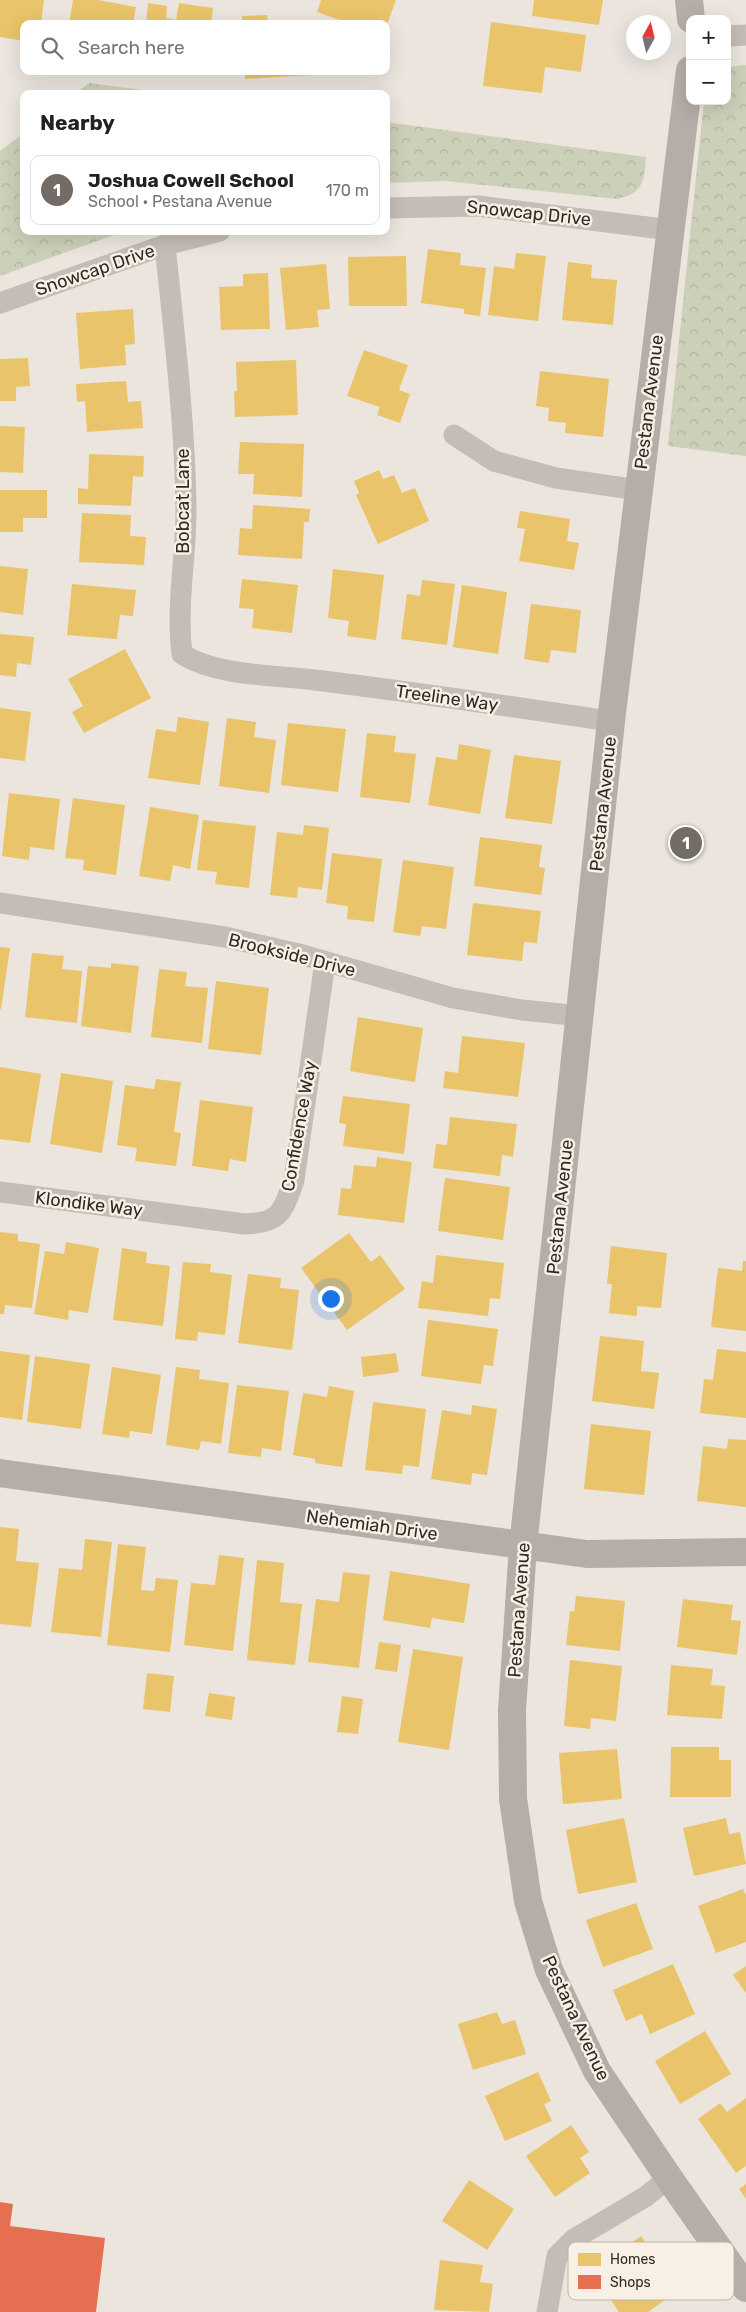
<!DOCTYPE html>
<meta charset="utf-8">
<style>
:root{--surface:#fff;--page:#f6f6f6;--text:#202124;--muted:#757577;--line:#e0e0e0;--accent:#736b66}
body{margin:0;font-family:Rubik,sans-serif;background:var(--page);color:var(--text)}
.controls{position:absolute;right:15px;top:15px;display:grid;overflow:hidden;border-radius:10px;box-shadow:0 5px 20px #0002}
.controls button{width:45px;height:45px;display:grid;place-items:center;padding:0;border:0;border-bottom:1px solid var(--line);background:var(--surface);color:var(--text);font:25px sans-serif}
.compass{position:absolute;left:626px;top:15px;width:45px;height:45px;border-radius:50%;background:var(--surface);box-shadow:0 5px 20px #0002;rotate:8deg}
.you{position:absolute;left:330px;top:1298px;width:18px;height:18px;margin:-12px;border:4px solid #fff;border-radius:50%;background:#1a73e8;box-shadow:0 0 0 8px #1a73e833}
.badge{display:grid;place-items:center;width:32px;height:32px;border-radius:50%;background:var(--accent);color:#fff;font-size:16px;font-weight:700}
.pin{position:absolute;translate:-50% -50%;border:2px solid #fff;box-shadow:0 1px 5px #0006}
.list{margin:0;padding:0;list-style:none}
h2{display:flex;justify-content:space-between;align-items:center;height:65px;margin:0;padding:0 20px;font-size:21px}
h2 small{font-size:16px;font-weight:400;color:var(--muted)}
.list li{display:grid;grid-template-columns:32px 1fr auto;gap:15px;align-items:center;box-sizing:border-box;height:70px;margin:0 10px 10px;padding:0 10px;border:1px solid var(--line);border-radius:10px}
.list b{display:block;font-size:19px;white-space:nowrap}
.list p{margin:0;font-size:16px;white-space:nowrap;color:var(--muted)}
.list em{font-size:16px;font-style:normal;color:var(--muted)}
.icon{flex:none;width:28px;height:28px;fill:none;stroke:currentColor;stroke-width:2;stroke-linecap:round;stroke-linejoin:round}
.map{position:relative;flex:none;width:746px;height:2312px;overflow:hidden}
.search{position:absolute;background:var(--surface);box-shadow:0 5px 20px #0002;left:20px;top:20px;width:370px;height:55px;display:flex;align-items:center;gap:12px;box-sizing:border-box;padding:0 18px;border-radius:10px;color:var(--muted);font-size:19px}
.panel{position:absolute;background:var(--surface);box-shadow:0 5px 20px #0002;left:20px;top:90px;width:370px;height:145px;border-radius:10px}
.map>svg:first-child{display:block}
.park{fill:url(#park-crowns)}
.homes{fill:#e9c46a}
.shops{fill:#e76f51}
.lines{fill:none;stroke-linecap:round;stroke-linejoin:round}
.street{stroke:#c3bcb7;stroke-width:21}
.secondary{stroke:#b4ada8;stroke-width:28}
.labels{text-anchor:middle;stroke-width:5;stroke-linejoin:round;paint-order:stroke}
.street-label{font-size:18px;fill:#332a26;stroke:#f8efe5}
.key{fill:#f8efe5;stroke:#bdb4ac;stroke-width:1}
.key-label{font-size:14px;fill:#332a26}
</style>
<div class="map">
<svg width="746" height="2312" viewBox="0 0 746 2312">
<defs>
<pattern id="park-crowns" width="20" height="18" patternUnits="userSpaceOnUse" patternTransform="scale(1.25)"><rect width="20" height="18" fill="#ccd0b9"/><path d="M2 6a3 3 0 1 1 6 0M12 15a3 3 0 1 1 6 0" fill="none" stroke="#b0b39f"/></pattern>
</defs>
<rect width="100%" height="100%" fill="#ebe5de"/>
<path class="park" d="M746,65V456L668,446L704,101H727V67Z
M89,83L173,94H75Z
M386,122L646,157C644,181 644,193 617,199L445,181L386,183Z
M24,133V231H125L0,276V151Z"/>
<path class="homes" d="M0,0H44L41,24H24V41L0,37Z
M73,0H98L136,7L133,24H69Z
M321,0H396L387,24H351L317,12Z
M534,0H603L599,25L532,16Z
M148,3L167,6L166,18L176,20L179,3L213,8L211,24H146Z
M267,15L268,24H242V16Z
M491,22L586,35L581,72L545,67L542,93L483,86Z
M245,71H310V75L245,79Z
M428,249L461,253L460,265L486,268L480,316L464,314V309L421,303Z
M516,253L546,256L538,321L488,315L494,266L514,269Z
M406,256L407,306H349L348,257Z
M568,262L592,265L591,278L617,280L613,325L562,320Z
M326,264L330,309L317,310L319,327L286,330L280,268Z
M268,273L270,329L221,330L219,287L243,286V274Z
M133,309L135,344L125,345L126,365L80,369L76,313Z
M364,350L408,365L399,390L410,394L400,423L377,415L380,407L347,396Z
M28,358L30,386L16,387V401H0V359Z
M296,360L298,415L235,417L234,391H237L236,362Z
M540,371L609,379L603,437L565,433L566,423L548,421L549,408L536,406Z
M126,381L128,402L141,401L143,428L87,432L85,401L77,402L76,384Z
M0,426L25,427L23,473L0,472Z
M240,442L304,444L302,497L253,494L254,474H238Z
M89,454L144,456L143,477L133,476L131,506L78,504V488L88,489Z
M379,470L383,479L394,475L402,493L415,488L429,521L378,544L356,495L359,493L354,481Z
M0,490H47V518H23V532H0Z
M253,505L310,509L309,522H304L302,559L238,555L240,528L252,529Z
M520,511L570,519L567,541L579,543L574,570L519,561L525,529L517,528Z
M82,513L131,515L130,536L146,537L144,565L79,562Z
M0,566L28,569L23,615L0,612Z
M333,569L384,575L376,640L347,636L349,621L328,618Z
M242,579L298,585L292,633L252,628L254,609L239,608Z
M422,580L455,584L447,645L401,639L407,594L420,596Z
M72,584L136,590L133,616L120,615L117,639L67,635Z
M462,585L507,592L498,654L453,647Z
M531,604L581,610L576,653L551,650L549,663L524,659Z
M0,634L34,637L31,665L17,663L16,677L0,675Z
M125,649L151,698L84,733L72,712L83,706L68,679Z
M0,708L31,712L25,761L0,758Z
M178,717L209,722L200,785L148,778L156,729L176,732Z
M227,718L256,722L254,737L276,740L269,793L219,786Z
M288,723L346,729L338,792L281,785Z
M367,733L396,736L394,752L416,754L410,803L360,797Z
M459,744L491,750L480,814L428,805L436,757L457,760Z
M514,755L561,761L552,824L505,818Z
M9,793L60,799L54,850L30,847L29,860L2,856Z
M73,798L125,805L116,875L83,870L84,860L65,858Z
M150,807L199,815L190,869L173,865L170,881L139,876Z
M203,820L256,826L249,888L215,884L217,872L197,870Z
M304,825L329,828L322,890L298,887L297,898L270,895L277,832L303,835Z
M480,837L542,845L539,867L545,868L541,895L474,886Z
M332,853L382,859L374,922L347,919L348,906L326,903Z
M403,860L454,867L446,929L422,926L420,936L393,932Z
M473,903L541,911L537,943L524,942L522,961L467,955Z
M0,947L10,948L1,1009H0Z
M32,953L64,956L62,969L82,971L77,1023L25,1017Z
M111,963L139,966L131,1033L81,1026L88,966L111,968Z
M159,969L187,972L185,986L208,988L202,1043L151,1037Z
M216,981L269,988L261,1055L208,1049Z
M358,1017L423,1028L415,1082L350,1071Z
M462,1036L525,1043L518,1097L443,1088L445,1071L458,1073Z
M0,1067L41,1074L30,1143L0,1139Z
M61,1073L113,1081L102,1153L50,1144Z
M156,1079L181,1082L174,1132L181,1133L176,1166L135,1161L137,1148L117,1145L125,1085L154,1089Z
M343,1096L410,1104L404,1154L343,1146L346,1124L339,1123Z
M200,1100L253,1107L246,1162L230,1159L228,1171L192,1166Z
M450,1117L517,1124L513,1157L502,1155L500,1176L433,1168L436,1144L447,1145Z
M377,1157L412,1162L404,1223L338,1215L341,1188L351,1189L354,1165L376,1167Z
M445,1178L510,1187L503,1240L438,1231Z
M0,1232L18,1234V1241L40,1244L32,1308L5,1305L4,1314H0Z
M349,1233L371,1262L380,1255L405,1289L347,1330L301,1268Z
M66,1242L99,1248L88,1313L69,1310L68,1320L34,1314L45,1251L64,1254Z
M611,1246L667,1253L661,1308L637,1306V1316L609,1313L612,1284H607Z
M122,1248L147,1252L146,1263L170,1266L163,1326L113,1320Z
M436,1255L504,1263L500,1299L490,1298L488,1316L418,1308L422,1281L433,1283Z
M743,1261H746V1331L711,1327L718,1268L742,1271Z
M183,1262L211,1264L210,1272L232,1275L225,1335L198,1332L197,1341L175,1339Z
M248,1274L281,1278L280,1288L299,1290L292,1350L238,1343Z
M428,1320L498,1329L493,1366L484,1365L481,1384L421,1376Z
M600,1336L644,1341L641,1371L659,1373L654,1409L592,1401Z
M717,1349L746,1352V1418L700,1413L704,1379L713,1380Z
M0,1351L30,1355L22,1420L0,1417Z
M396,1353L399,1372L363,1377L361,1357Z
M35,1356L90,1364L81,1429L27,1422Z
M112,1367L161,1375L152,1434L130,1431L129,1438L102,1434Z
M176,1367L200,1370L199,1379L229,1383L221,1444L201,1441L199,1450L166,1445Z
M237,1385L289,1391L281,1451L262,1448L261,1457L228,1453Z
M329,1386L354,1391L342,1467L315,1463V1459L293,1455L303,1393L327,1397Z
M373,1402L426,1409L419,1467L403,1465L402,1474L365,1470Z
M472,1405L497,1409L487,1475L472,1473L471,1485L431,1479L442,1410L471,1415Z
M591,1424L651,1431L644,1495L584,1489Z
M728,1439L746,1440V1507L697,1501L703,1446L727,1449Z
M0,1527L19,1529L16,1561L39,1563L31,1627L0,1624Z
M85,1539L112,1542L101,1637L51,1632L59,1568L82,1570Z
M118,1544L146,1547L141,1590L154,1591L156,1578L178,1580L170,1652L107,1645Z
M219,1555L244,1558L233,1651L184,1645L191,1583L215,1585Z
M257,1560L284,1563L280,1602L302,1604L295,1665L247,1660Z
M390,1571L470,1584L464,1623L432,1618L430,1628L383,1620Z
M343,1572L370,1575L359,1668L308,1662L316,1599L339,1602Z
M576,1596L625,1601L620,1651L566,1645L570,1611L574,1612Z
M683,1599L733,1605L731,1620L741,1621L737,1655L677,1647Z
M379,1642L401,1645L397,1672L375,1669Z
M413,1649L463,1657L449,1750L398,1742Z
M570,1660L622,1666L616,1721L591,1718L590,1729L564,1726Z
M671,1665L713,1669L711,1685L725,1686L722,1719L667,1715Z
M147,1673L174,1676L170,1712L143,1709Z
M209,1693L235,1697L232,1720L205,1716Z
M342,1696L363,1699L358,1734L337,1732Z
M671,1747H719V1760H731V1797H670Z
M617,1749L622,1799L563,1804L559,1753Z
M624,1818L637,1882L578,1894L566,1830Z
M726,1818L729,1834L740,1832L746,1864L694,1876L683,1828Z
M743,1889L746,1895V1942L716,1953L698,1906Z
M636,1903L653,1949L603,1967L586,1920Z
M673,1964L695,2014L650,2034L642,2014L626,2021L613,1990Z
M746,1966V1993L733,1975Z
M497,2012L502,2024L515,2020L526,2054L473,2070L458,2024Z
M705,2031L731,2074L680,2104L655,2061Z
M538,2072L551,2101L544,2104L552,2121L505,2141L485,2096Z
M746,2098V2166L736,2173L698,2119L720,2103L727,2112Z
M571,2125L589,2152L580,2158L590,2173L555,2197L526,2156Z
M469,2180L514,2209L487,2250L442,2221Z
M746,2184V2199L739,2189Z
M641,2236L679,2290L648,2312H619L609,2297L623,2287L605,2262Z
M440,2260L483,2265L480,2282L493,2284L489,2312L434,2310Z"/>
<path class="shops" d="M0,2202L13,2204L10,2226L105,2238L96,2312H0Z"/>
<g class="lines">
<path class="street" d="M727,36L746,35
M386,208L478,206L671,230
M165,245C174,333 185,421 186,510C186,558 176,606 182,654C216,676 275,675 315,680C414,692 513,707 611,721
M0,303L165,245L220,231
M454,435L494,461L556,478L638,490
M0,903L225,937L303,955L453,998L522,1010L581,1016
M0,1192L245,1224C281,1223 283,1211 294,1180L325,962
M547,2312L557,2256L574,2239L645,2197L669,2178"/>
<path class="secondary" d="M689,0L691,19
M690,70L611,721L523,1546L512,1710L513,1799L528,1901L549,1970L597,2071L669,2178L746,2288
M0,1473L587,1554L746,1552"/>
</g>
<g class="labels">
<g class="street-label">
<text transform="translate(529 213) rotate(6)" y="6">Snowcap Drive</text>
<text transform="translate(95 270) rotate(-19)" y="6">Snowcap Drive</text>
<text transform="translate(649 402) rotate(-83)" y="6">Pestana Avenue</text>
<text transform="translate(183 501) rotate(-90)" y="6">Bobcat Lane</text>
<text transform="translate(447 698) rotate(8)" y="6">Treeline Way</text>
<text transform="translate(603 804) rotate(-84)" y="6">Pestana Avenue</text>
<text transform="translate(292 955) rotate(14)" y="6">Brookside Drive</text>
<text transform="translate(299 1126) rotate(-80)" y="6">Confidence Way</text>
<text transform="translate(89 1204) rotate(7)" y="6">Klondike Way</text>
<text transform="translate(560 1207) rotate(-84)" y="6">Pestana Avenue</text>
<text transform="translate(372 1525) rotate(8)" y="6">Nehemiah Drive</text>
<text transform="translate(519 1610) rotate(-86)" y="6">Pestana Avenue</text>
<text transform="translate(576 2018) rotate(65)" y="6">Pestana Avenue</text>
</g>
</g>
<rect x="568" y="2242" width="166" height="58" rx="8" class="key"/>
<rect x="578" y="2253" width="23" height="13" fill="#e9c46a"/>
<rect x="578" y="2275" width="23" height="14" fill="#e76f51"/>
<g class="key-label">
<text x="610" y="2264">Homes</text>
<text x="610" y="2287">Shops</text>
</g>
</svg>
<div class="controls">
<button>+</button>
<button>−</button>
</div>
<svg class="compass" viewBox="-18 -18 36 36"><path d="M0-13l5 13h-10z" fill="#e53935"/><path d="M0 13l5-13h-10z" fill="#757577"/></svg>
<div class="you"></div>
<div class="pin badge" style="left:686px;top:843px">1</div>
<div class="search"><svg class="icon" aria-label="search" viewBox="0 0 24 24"><circle cx="10" cy="10" r="6"/><path d="M15 15l6 6"/></svg>Search here</div>
<section class="panel">
<h2>Nearby<small></small></h2>
<ul class="list">
<li><span class="badge">1</span><div><b>Joshua Cowell School</b><p>School · Pestana Avenue</p></div><em>170 m</em></li>
</ul>
</section>
</div>
